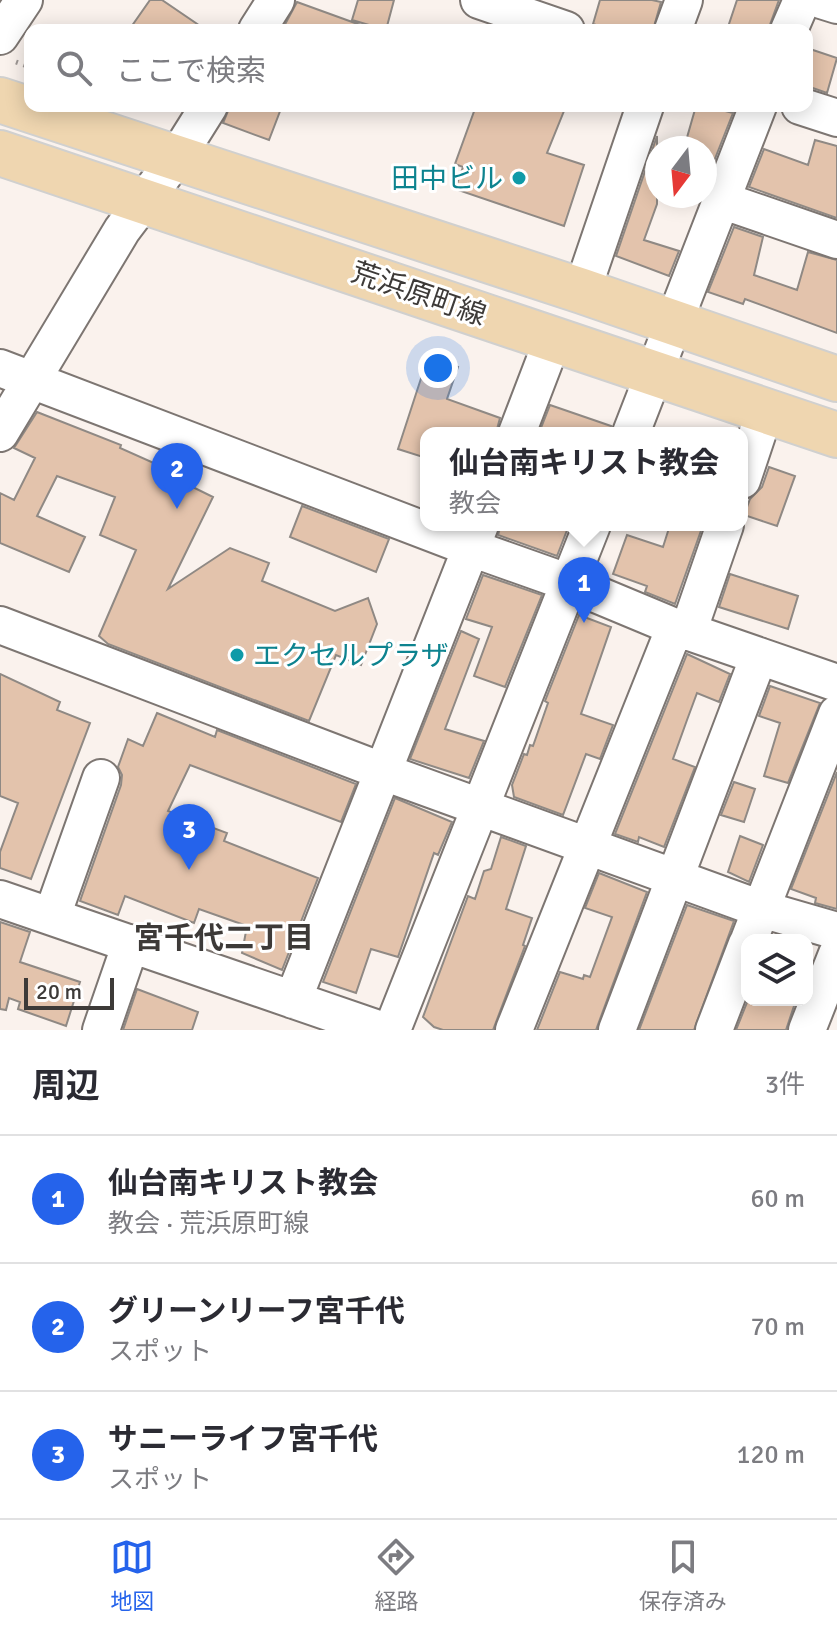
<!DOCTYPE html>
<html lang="ja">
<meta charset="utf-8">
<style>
:root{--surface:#fff;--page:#f2f2f3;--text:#2b2b33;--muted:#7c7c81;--line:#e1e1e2;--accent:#2563eb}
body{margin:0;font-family:Signika,"Noto Sans JP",sans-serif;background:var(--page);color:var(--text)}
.controls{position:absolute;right:24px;bottom:24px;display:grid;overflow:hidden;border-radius:16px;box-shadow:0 4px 20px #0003}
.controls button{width:72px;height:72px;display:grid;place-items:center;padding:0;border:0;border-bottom:2px solid var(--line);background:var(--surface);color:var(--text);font:40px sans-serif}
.compass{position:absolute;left:645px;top:136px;width:72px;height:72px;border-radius:50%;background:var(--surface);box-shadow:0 4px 20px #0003;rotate:196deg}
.scale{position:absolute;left:24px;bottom:20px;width:90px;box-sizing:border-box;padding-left:8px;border:4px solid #3d3a38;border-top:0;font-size:22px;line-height:28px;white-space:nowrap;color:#3d3a38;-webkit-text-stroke:6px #fff;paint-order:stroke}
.you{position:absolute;left:438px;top:368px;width:28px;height:28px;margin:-20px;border:6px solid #fff;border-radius:50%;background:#1a73e8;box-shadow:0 0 0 12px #1a73e833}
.badge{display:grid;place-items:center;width:52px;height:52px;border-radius:50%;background:var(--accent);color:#fff;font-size:26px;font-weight:700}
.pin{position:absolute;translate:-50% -66px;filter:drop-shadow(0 2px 4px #0008)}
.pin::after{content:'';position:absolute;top:42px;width:28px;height:24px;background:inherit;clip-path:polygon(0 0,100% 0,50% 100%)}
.popup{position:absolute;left:420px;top:427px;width:328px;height:104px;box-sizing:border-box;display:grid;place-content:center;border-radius:16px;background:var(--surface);filter:drop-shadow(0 2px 6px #0005);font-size:26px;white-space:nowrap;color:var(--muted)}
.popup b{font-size:30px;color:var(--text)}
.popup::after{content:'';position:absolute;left:50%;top:100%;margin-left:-16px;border:16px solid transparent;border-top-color:var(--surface)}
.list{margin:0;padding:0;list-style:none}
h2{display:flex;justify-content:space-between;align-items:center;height:104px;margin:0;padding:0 32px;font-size:34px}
h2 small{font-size:26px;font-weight:400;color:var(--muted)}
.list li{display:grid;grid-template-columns:52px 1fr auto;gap:24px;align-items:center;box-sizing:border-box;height:128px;padding:0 32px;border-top:2px solid var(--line)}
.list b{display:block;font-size:30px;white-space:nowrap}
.list p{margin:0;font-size:26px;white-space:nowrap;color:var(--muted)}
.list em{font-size:26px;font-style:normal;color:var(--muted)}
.icon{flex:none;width:44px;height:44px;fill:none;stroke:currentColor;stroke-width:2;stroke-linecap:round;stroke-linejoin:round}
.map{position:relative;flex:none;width:837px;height:1030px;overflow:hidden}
.search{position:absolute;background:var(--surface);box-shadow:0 4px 20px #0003;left:24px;right:24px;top:24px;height:88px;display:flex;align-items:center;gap:20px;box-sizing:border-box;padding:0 28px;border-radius:16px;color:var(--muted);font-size:30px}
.sheet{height:488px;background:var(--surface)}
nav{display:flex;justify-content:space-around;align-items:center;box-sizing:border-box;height:112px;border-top:2px solid var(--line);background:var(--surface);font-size:22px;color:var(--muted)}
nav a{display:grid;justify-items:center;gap:4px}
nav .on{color:var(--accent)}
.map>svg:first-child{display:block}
.building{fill:#e3c3ac;stroke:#8f8984;stroke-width:2}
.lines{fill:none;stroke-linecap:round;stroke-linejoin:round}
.minor-casing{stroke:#7d7672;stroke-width:40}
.major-casing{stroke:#d0d0cf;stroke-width:48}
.path{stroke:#9e9895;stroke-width:5;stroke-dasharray:2 6;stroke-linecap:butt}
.minor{stroke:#fff;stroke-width:36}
.major{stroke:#efd6b0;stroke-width:44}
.culture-dot{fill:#0f9aa8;stroke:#fff;stroke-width:3}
.labels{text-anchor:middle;stroke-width:6;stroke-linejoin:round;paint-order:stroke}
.culture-label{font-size:28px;fill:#0d838f;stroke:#fff;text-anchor:end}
.street-label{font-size:28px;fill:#3d3a38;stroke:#fff}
.neighbourhood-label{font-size:30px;font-weight:bold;fill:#3d3a38;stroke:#fff}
</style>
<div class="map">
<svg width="837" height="1030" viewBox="0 0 837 1030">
<rect width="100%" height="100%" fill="#faf2ed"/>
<path class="building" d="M150,0H162L206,30H129Z
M358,0H394L386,30L352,20Z
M600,0H652L661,2L653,30H612L593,24Z
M737,0H779L768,30H727Z
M297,2L366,27V30H282Z
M807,48L837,58L827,93L807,86Z
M230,106H282L269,140L223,123Z
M476,106H566L547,153L584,165L564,226L455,189L463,167L455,164Z
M696,106H706L733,113L705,184V148H684Z
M657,136V204L644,240L679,251L669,276L616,256Z
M815,140L837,146V218L749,187L764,149L808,165Z
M734,227L763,237L754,275L797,290L808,252L837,260V333L745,299L743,304L708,292Z
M428,357L458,367L447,399L500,418L496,433H426V458L398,449Z
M550,405L611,426L610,433H539Z
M37,412L121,445L120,448L156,464L154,468L213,497L168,589L230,548L269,563L262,581L335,611L368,598L377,624L361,665L336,655L309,721L108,644L99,636L136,550L100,535L115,497L57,476L37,516L85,537L69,572L0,543V493L14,500L35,458L14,448Z
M769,467L795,476L777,526L744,515L750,499L762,487Z
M302,506L389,539L376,572L290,537Z
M501,525H569L557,556L498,535Z
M670,525H703L675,604L645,592L647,586L613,574L627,535L663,547Z
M730,574L798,596L788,629L719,607Z
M483,575L542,595L505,687L474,676L492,627L466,619Z
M579,615L611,627L581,714L613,725L600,759L586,754L563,815L514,797L512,785L524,754L527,755L530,745L533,746L548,703L545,701Z
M461,631L479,639L445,729L484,741L469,778L410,759Z
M687,654L730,674L719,702L697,693L687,720L673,759L695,767L664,847L639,837L638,842L615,834Z
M0,674L60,702L57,710L90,723L31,879L0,868V852L18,803L0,796Z
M770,686L820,703L788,783L764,776L780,723L759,716Z
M157,713L215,737L217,730L356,784L341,822L190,765L168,811L227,833L224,841L318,878L282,970L242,953L247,926L199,909L194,923L125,896L118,915L80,901L121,785L122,775L118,767L128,739L143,746Z
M837,772V909L815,903L816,898L791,889Z
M734,782L755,789L744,822L721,815Z
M395,798L452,822L438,855L434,853L398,957L371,949L356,993L323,982Z
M740,836L763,845L749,882L728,872Z
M501,837L526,846L506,909L532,918L523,945L525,946L493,1030H443L434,1027L423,1017L468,896L475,899L484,871L491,869Z
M599,873L647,892L596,1030H537L560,972L583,979L584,975L590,977L612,917L585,908Z
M687,905L734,921L694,1030H639Z
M0,922L30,932L20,962L80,982L66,1026L18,1009L20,1002L9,998L6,1010L0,1009Z
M137,989L198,1012L192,1030H123Z
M748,1000H796L786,1030H736Z"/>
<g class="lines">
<g class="minor-casing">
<path id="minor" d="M479,0L566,30
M821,0L837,5
M257,30L276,0
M673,30L684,0
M789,30L802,0
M0,36L24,0
M800,106L837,118
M721,200L837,240
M582,291L645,106
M0,368L471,548L567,582L675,627L837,683
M0,433L122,230L177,157L209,106
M517,433L553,339
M631,433L758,106
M742,480L765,411
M0,625L400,778L761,909L837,931
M688,632L725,525
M0,899L381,1030
M52,916L101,778
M749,940L837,714
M293,1000L480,525
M101,1030L131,943
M392,1030L592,525
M514,1030L675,627
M617,1030L759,656
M714,1030L747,944
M807,1030L837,954"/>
</g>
<g class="major-casing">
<path id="major" d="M0,100L582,291L837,379
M0,153L837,435"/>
</g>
<path class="path" d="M16,62L30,67"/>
<use href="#minor" class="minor"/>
<use href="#major" class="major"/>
</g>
<g class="culture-dot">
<circle cx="519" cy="178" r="8"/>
<circle cx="237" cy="655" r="8"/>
</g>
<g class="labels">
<g class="culture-label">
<text x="503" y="188">田中ビル</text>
<text x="253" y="665" text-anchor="start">エクセルプラザ</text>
</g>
<g class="street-label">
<text transform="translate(419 293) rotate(19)" y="10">荒浜原町線</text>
</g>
<g class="neighbourhood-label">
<text x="224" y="948">宮千代二丁目</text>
</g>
</g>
</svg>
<div class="controls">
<button><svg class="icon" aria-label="layers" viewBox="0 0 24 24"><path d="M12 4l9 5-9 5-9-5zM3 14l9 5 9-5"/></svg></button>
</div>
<svg class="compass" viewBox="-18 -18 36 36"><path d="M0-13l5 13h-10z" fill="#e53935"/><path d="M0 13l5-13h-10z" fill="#7c7c81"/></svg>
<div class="scale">20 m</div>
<div class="you"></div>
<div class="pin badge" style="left:584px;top:623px">1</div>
<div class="popup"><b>仙台南キリスト教会</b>教会</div>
<div class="pin badge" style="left:177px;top:509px">2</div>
<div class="pin badge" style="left:189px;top:870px">3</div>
<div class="search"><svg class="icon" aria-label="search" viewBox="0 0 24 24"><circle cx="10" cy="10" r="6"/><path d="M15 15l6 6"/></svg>ここで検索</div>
</div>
<section class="sheet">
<h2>周辺<small>3件</small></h2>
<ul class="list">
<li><span class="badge">1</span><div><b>仙台南キリスト教会</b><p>教会 · 荒浜原町線</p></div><em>60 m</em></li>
<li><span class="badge">2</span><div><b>グリーンリーフ宮千代</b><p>スポット</p></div><em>70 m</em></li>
<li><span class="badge">3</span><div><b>サニーライフ宮千代</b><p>スポット</p></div><em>120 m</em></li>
</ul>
</section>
<nav>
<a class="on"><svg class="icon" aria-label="map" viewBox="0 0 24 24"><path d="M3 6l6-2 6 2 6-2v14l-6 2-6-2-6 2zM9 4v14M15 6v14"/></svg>地図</a>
<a><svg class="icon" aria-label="directions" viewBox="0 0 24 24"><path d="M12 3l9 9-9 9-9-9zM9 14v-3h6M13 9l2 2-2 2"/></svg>経路</a>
<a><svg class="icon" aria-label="saved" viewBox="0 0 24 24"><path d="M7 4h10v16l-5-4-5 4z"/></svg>保存済み</a>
</nav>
